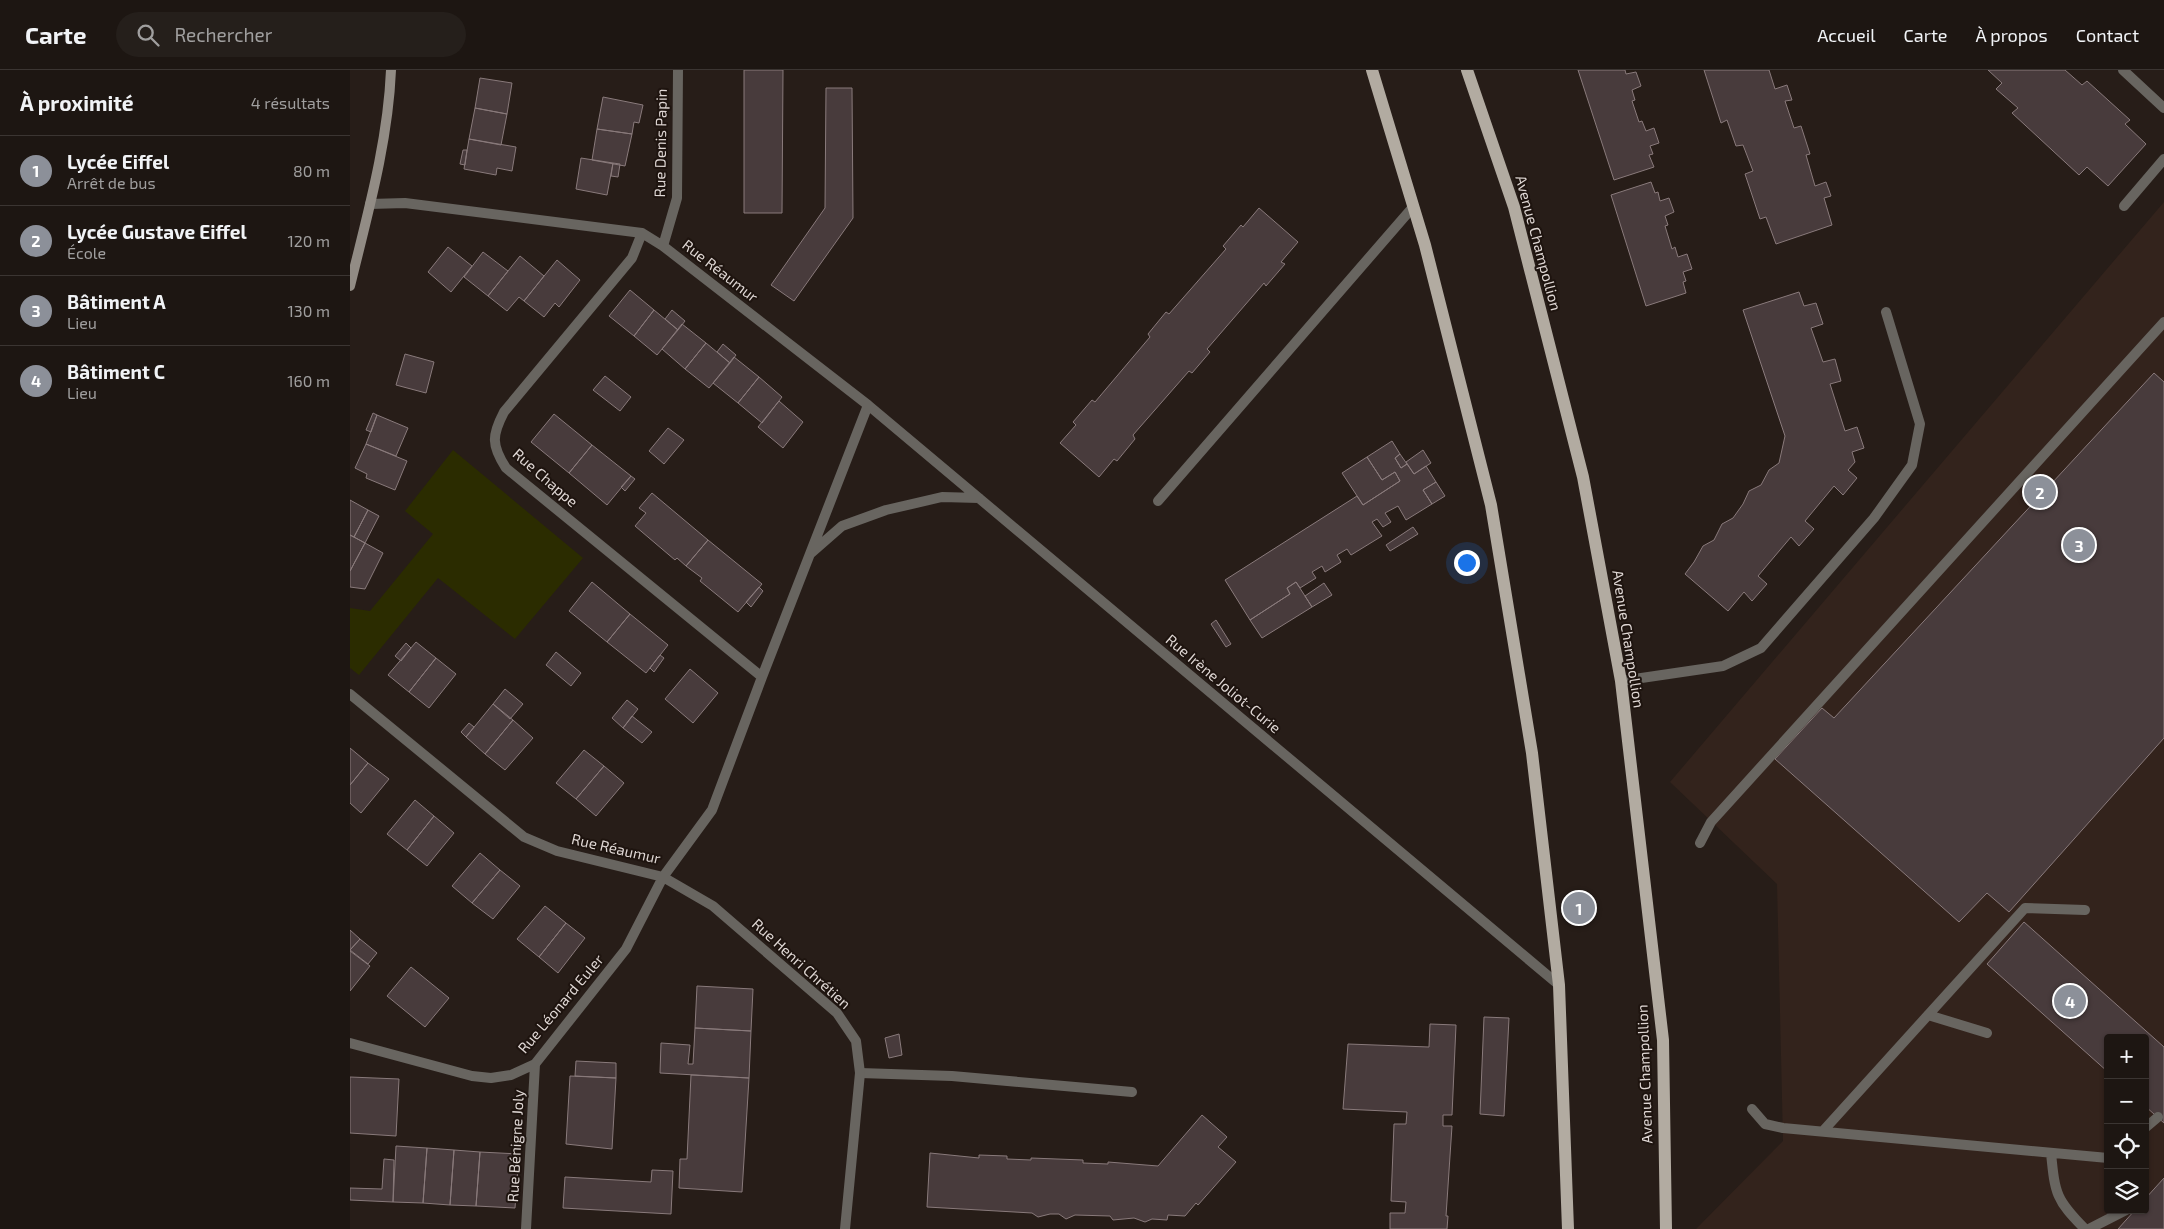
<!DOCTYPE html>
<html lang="fr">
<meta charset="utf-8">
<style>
:root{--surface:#1d1612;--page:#251f1b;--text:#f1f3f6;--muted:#a09f9f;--line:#3b3532;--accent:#8c9099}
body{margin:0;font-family:"Exo 2",sans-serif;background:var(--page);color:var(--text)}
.controls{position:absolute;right:15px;bottom:15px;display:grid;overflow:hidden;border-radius:5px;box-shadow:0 1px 4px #0004}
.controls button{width:45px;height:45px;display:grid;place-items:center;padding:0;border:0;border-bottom:1px solid var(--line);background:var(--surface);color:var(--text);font:25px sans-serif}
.you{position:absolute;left:1116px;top:492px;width:18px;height:18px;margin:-12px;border:4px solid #fff;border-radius:50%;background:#1a73e8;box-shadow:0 0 0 8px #1a73e833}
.badge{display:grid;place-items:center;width:32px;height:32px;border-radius:50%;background:var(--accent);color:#fff;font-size:16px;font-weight:700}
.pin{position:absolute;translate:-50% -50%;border:2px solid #fff;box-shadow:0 1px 5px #0006}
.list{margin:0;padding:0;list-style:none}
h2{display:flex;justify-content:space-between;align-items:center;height:65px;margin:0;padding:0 20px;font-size:21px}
h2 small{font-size:16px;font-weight:400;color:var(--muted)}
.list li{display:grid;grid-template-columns:32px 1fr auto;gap:15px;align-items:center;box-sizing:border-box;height:70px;padding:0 20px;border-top:1px solid var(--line)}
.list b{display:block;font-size:19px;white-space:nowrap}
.list p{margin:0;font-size:16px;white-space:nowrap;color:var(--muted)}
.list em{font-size:16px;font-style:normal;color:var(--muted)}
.icon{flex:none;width:28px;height:28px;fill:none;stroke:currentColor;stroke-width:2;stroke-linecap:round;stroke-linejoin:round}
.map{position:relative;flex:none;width:1814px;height:1159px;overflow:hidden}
header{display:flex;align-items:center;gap:30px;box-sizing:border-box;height:70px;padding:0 25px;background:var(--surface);border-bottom:1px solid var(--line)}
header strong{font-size:24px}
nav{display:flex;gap:28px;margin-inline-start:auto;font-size:18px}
.search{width:350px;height:45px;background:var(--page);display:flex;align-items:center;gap:12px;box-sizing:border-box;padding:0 18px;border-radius:28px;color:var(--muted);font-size:19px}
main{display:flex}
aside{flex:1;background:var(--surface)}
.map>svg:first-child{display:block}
.built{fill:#33231c;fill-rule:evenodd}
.green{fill:#2b2c00}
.building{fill:#483b3c;stroke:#897a7b}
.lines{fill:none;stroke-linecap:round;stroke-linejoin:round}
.service{stroke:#686560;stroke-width:10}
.minor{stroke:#686560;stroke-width:10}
.secondary{stroke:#928c85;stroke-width:10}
.primary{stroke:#b2aba1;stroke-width:12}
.labels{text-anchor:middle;stroke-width:4;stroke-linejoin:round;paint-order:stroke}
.street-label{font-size:15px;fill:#dfd7d4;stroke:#1e140f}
</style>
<header>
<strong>Carte</strong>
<div class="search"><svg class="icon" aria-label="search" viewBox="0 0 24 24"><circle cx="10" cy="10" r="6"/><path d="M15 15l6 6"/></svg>Rechercher</div>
<nav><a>Accueil</a><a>Carte</a><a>À propos</a><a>Contact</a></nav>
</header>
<main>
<aside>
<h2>À proximité<small>4 résultats</small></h2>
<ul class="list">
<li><span class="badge">1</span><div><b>Lycée Eiffel</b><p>Arrêt de bus</p></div><em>80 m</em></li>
<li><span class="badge">2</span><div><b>Lycée Gustave Eiffel</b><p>École</p></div><em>120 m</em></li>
<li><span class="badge">3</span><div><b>Bâtiment A</b><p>Lieu</p></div><em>130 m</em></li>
<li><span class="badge">4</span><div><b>Bâtiment C</b><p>Lieu</p></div><em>160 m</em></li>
</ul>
</aside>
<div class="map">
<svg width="1814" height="1159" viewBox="0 0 1814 1159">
<rect width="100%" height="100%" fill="#271d18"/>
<path class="built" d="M1814,132V1159H1346L1433,1071L1427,814L1320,712ZM1758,968H1795V1140H1758Z"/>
<path class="green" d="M103,380L233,488L165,569L88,508L9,605L0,598V538L20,541L83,464L55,441Z"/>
<path class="building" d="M394,0H433L432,143H394Z
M1228,0H1275L1276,4L1286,2L1291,16L1282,20L1285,30L1282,31L1289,52L1292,51L1296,61L1304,58L1309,73L1300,76L1303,84L1299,85L1304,97L1264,110Z
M1354,0H1419L1425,19L1437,15L1442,30L1435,31L1444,58L1451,56L1460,84L1456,85L1465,116L1476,112L1481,126L1474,128L1482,155L1426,174L1416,147L1410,149L1395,104L1403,101L1393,75L1386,76L1377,50L1371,53Z
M1638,0H1715L1732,15L1737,11L1780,50L1775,54L1796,74L1758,116L1737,97L1729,105L1662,43L1668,38L1646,19L1652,13Z
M130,8L162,13L157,44L125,38Z
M476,18H502L503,148L444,231L421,215L475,138Z
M253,27L293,35L289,53L284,52L282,64L247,59Z
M125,38L157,44L151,75L119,69Z
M247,59L282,64L275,96L242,90Z
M119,69L166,77L162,101L147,98L146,105L114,99Z
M113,80H117L115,95L110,94Z
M231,88L263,93L257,125L226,119Z
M263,93L270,94L268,107L261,106Z
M1301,112L1305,123L1308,122L1310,131L1319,128L1324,142L1315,146L1318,155L1315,156L1322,179L1325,177L1328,187L1337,184L1342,199L1333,202L1336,211L1333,212L1336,223L1296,236L1261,125Z
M909,138L948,172L931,192L935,194L916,216L914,213L857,279L860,282L842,303L839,301L783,365L785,369L767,391L764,389L749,407L710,373L726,355L723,352L742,330L745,332L800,267L798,264L816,242L819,244L876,179L873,176L891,155L893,157Z
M98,177L122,196L101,222L78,202Z
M133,182L158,201L138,226L114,207Z
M170,186L194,206L174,231L169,227L157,241L138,226Z
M207,190L230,210L209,237L205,233L194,247L174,231Z
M280,220L304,240L284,266L259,246Z
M1449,222L1454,236L1466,233L1473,254L1461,258L1473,292L1485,289L1491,311L1480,314L1495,361L1507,357L1514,378L1502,382L1505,392L1498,400L1507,408L1493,425L1484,416L1455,451L1464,459L1449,476L1441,467L1408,506L1417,514L1402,531L1394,522L1378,541L1335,504L1344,492L1353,476L1364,470L1372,454L1383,448L1393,434L1399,421L1411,415L1419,400L1429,393L1435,366L1393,240Z
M304,240L328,260L307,285L284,266Z
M322,240L335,251L328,260L315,249Z
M332,254L356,273L335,299L312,279Z
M356,273L380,293L359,318L335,299Z
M373,274L386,285L380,293L367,282Z
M55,284L84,292L76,323L46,315Z
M384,287L409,307L388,333L363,313Z
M1804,303L1814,312V668L1659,842L1637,823L1609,852L1425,689L1472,638L1484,648Z
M255,306L281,327L270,341L243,320Z
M409,307L432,327L412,353L388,333Z
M429,331L453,352L433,378L408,357Z
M23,343L27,345L21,362L16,360Z
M204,344L242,375L219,403L181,372Z
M27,345L58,358L46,386L16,374Z
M318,358L334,370L314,394L299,381Z
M1042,371L1050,384L1045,388L1051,398L1057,394L1064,404L1076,396L1086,412L1073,420L1082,434L1056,450L1048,436L1035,443L1041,452L1033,457L1027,449L1022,452L1032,466L1001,485L997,479L987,485L991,492L975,502L972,496L962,502L966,508L950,518L946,512L937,518L940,524L900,550L875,510L1007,426L1013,435L1050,411L1045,402L1032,410L1017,387Z
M16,374L57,391L45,420L16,408L17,404L5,398Z
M242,375L281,406L257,435L219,403Z
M1073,380L1081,393L1064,404L1056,392Z
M1050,384L1057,394L1051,398L1045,388Z
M1017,387L1032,410L1045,402L1050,411L1013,435L992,403Z
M281,406L285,409L275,421L271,417Z
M1086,412L1095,426L1082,434L1073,420Z
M302,423L358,470L336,496L327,488L325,490L285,456L296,443L289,438Z
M0,430L18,440L4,467L0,465Z
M18,440L29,446L15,473L4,467Z
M1063,457L1068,464L1040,481L1036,475Z
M0,465L15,473L0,501Z
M358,470L412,514L388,542L350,511L352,508L336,496Z
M15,473L33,483L15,519L0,517V501Z
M242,512L280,544L257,572L219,541Z
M946,512L962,537L912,568L900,550L940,524L937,518Z
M974,513L982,525L962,537L955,526Z
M409,517L413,521L401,537L396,532Z
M280,544L318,575L296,603L257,572Z
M866,550L881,574L876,577L861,554Z
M66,572L86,588L59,622L38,605Z
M56,573L61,578L51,591L45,586Z
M206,582L231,603L221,616L196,595Z
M310,585L314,588L304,602L300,598Z
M86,588L106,604L79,638L59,622Z
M340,599L368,623L343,653L315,629Z
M155,619L173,634L160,649L143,634Z
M277,630L288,639L273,658L262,648Z
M143,634L163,650L135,684L116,667Z
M282,646L302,662L292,673L273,658Z
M163,650L183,668L155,700L135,684Z
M119,653L124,657L116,667L111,662Z
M0,678L18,693L0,715Z
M234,680L254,696L226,729L206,713Z
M18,693L39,709L11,743L0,733V715Z
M254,696L274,713L246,746L226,729Z
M65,730L84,746L57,780L37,764Z
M84,746L104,763L77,796L57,780Z
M130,783L150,800L122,833L102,816Z
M150,800L170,816L143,849L122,833Z
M195,836L216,853L189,887L167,869Z
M1674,852L1814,977V1053L1795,1036V968H1758V1002L1637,894Z
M216,853L235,868L208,903L189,887Z
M0,860L10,869L0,880Z
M10,869L27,883L18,894L0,880Z
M0,881L20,896L0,921Z
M61,897L99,928L75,957L37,926Z
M347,916L403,919L401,961L345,958Z
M1134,947L1159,948L1154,1046L1130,1044Z
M1080,954L1106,955L1102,1045H1093V1056H1102L1096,1146H1098L1097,1159H1040V1143H1055L1056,1132L1041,1131L1044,1054H1056L1057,1042L993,1039L998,974L1079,977Z
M345,958L401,961L399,1008L310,1003L311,973L340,975L338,994H343Z
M549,964L552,985L539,988L535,968Z
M226,991L266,993V1008L225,1006Z
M341,1005L399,1008L392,1122L329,1118L330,1089H337Z
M220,1006L266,1008L262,1079L216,1074Z
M0,1007L49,1009L46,1066L0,1063Z
M852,1045L877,1067L868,1077L886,1092L848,1135L846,1133L835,1146L818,1145L817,1150L802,1149L795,1152L784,1148L763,1150L760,1146L725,1145L716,1149L709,1144H700L688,1147L682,1143L577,1137L580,1083L629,1088V1085L657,1086V1089L681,1090V1088L733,1090V1093L758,1094V1092L808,1096Z
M46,1076L77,1078L73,1133L43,1132Z
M77,1078L104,1080L100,1135L73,1133Z
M104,1080L130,1082L126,1136L100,1135Z
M130,1082L169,1084L165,1138L126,1136Z
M34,1089L44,1090L43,1132L0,1130V1118L32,1119Z
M302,1100L323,1101L321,1144L213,1138L215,1107L301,1112Z
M1814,1108V1159H1768L1785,1140H1795V1129Z"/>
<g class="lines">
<path class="service" d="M1773,0L1814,38
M1774,136L1814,89
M808,431L1063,137
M1350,773L1361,752L1814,252
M1578,945L1637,963
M510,1003L602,1006L782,1022
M1402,1039L1415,1054L1433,1058L1758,1088
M1795,1058L1808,1047
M1473,1061L1675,838L1735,840
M1701,1083C1705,1124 1706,1130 1735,1159
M1739,1159L1776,1140"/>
<path class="minor" d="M20,134L55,133L292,163L313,176L518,335L1209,915
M292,163L282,188L154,342C142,365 141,375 156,398L412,607
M313,176L327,128L328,0
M460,484L492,456L536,440L592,427L629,428
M1271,611L1373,596L1411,578L1524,448L1562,395L1570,354L1536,242
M0,624L174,767L207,781L313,807L362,740L412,607L518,335
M0,973L122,1006L141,1008L161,1005L185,994L276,879L313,807L363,836L487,943L506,971L510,1003L495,1159
M176,1159L185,994"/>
<path class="secondary" d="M0,216C17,146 38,73 41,0"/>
<path class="primary" d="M1022,0L1075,175L1141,435L1182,683L1209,915L1218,1159
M1117,0L1164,137L1233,407L1271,611L1313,970L1316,1159"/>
</g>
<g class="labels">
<g class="street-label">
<text transform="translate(311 73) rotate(-89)" y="5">Rue Denis Papin</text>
<text transform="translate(1188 173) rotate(75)" y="5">Avenue Champollion</text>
<text transform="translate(370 201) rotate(38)" y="5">Rue Réaumur</text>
<text transform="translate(195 408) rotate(41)" y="5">Rue Chappe</text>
<text transform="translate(1278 569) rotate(81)" y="5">Avenue Champollion</text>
<text transform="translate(873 614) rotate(40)" y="5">Rue Irène Joliot-Curie</text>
<text transform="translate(266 779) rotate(13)" y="5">Rue Réaumur</text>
<text transform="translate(451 894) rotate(42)" y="5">Rue Henri Chrétien</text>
<text transform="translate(211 934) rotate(-50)" y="5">Rue Léonard Euler</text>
<text transform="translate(1295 1004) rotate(-92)" y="5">Avenue Champollion</text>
<text transform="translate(166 1076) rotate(-87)" y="5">Rue Bénigne Joly</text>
</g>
</g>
</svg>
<div class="controls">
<button>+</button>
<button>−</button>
<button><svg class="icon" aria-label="locate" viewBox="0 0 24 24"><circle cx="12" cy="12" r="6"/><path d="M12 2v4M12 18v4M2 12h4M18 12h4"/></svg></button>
<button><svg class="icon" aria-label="layers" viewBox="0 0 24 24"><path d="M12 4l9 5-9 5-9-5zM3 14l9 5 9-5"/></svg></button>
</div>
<div class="you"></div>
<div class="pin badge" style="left:1229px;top:838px">1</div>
<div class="pin badge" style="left:1690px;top:422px">2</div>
<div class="pin badge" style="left:1729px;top:475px">3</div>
<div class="pin badge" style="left:1720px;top:931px">4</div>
</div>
</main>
